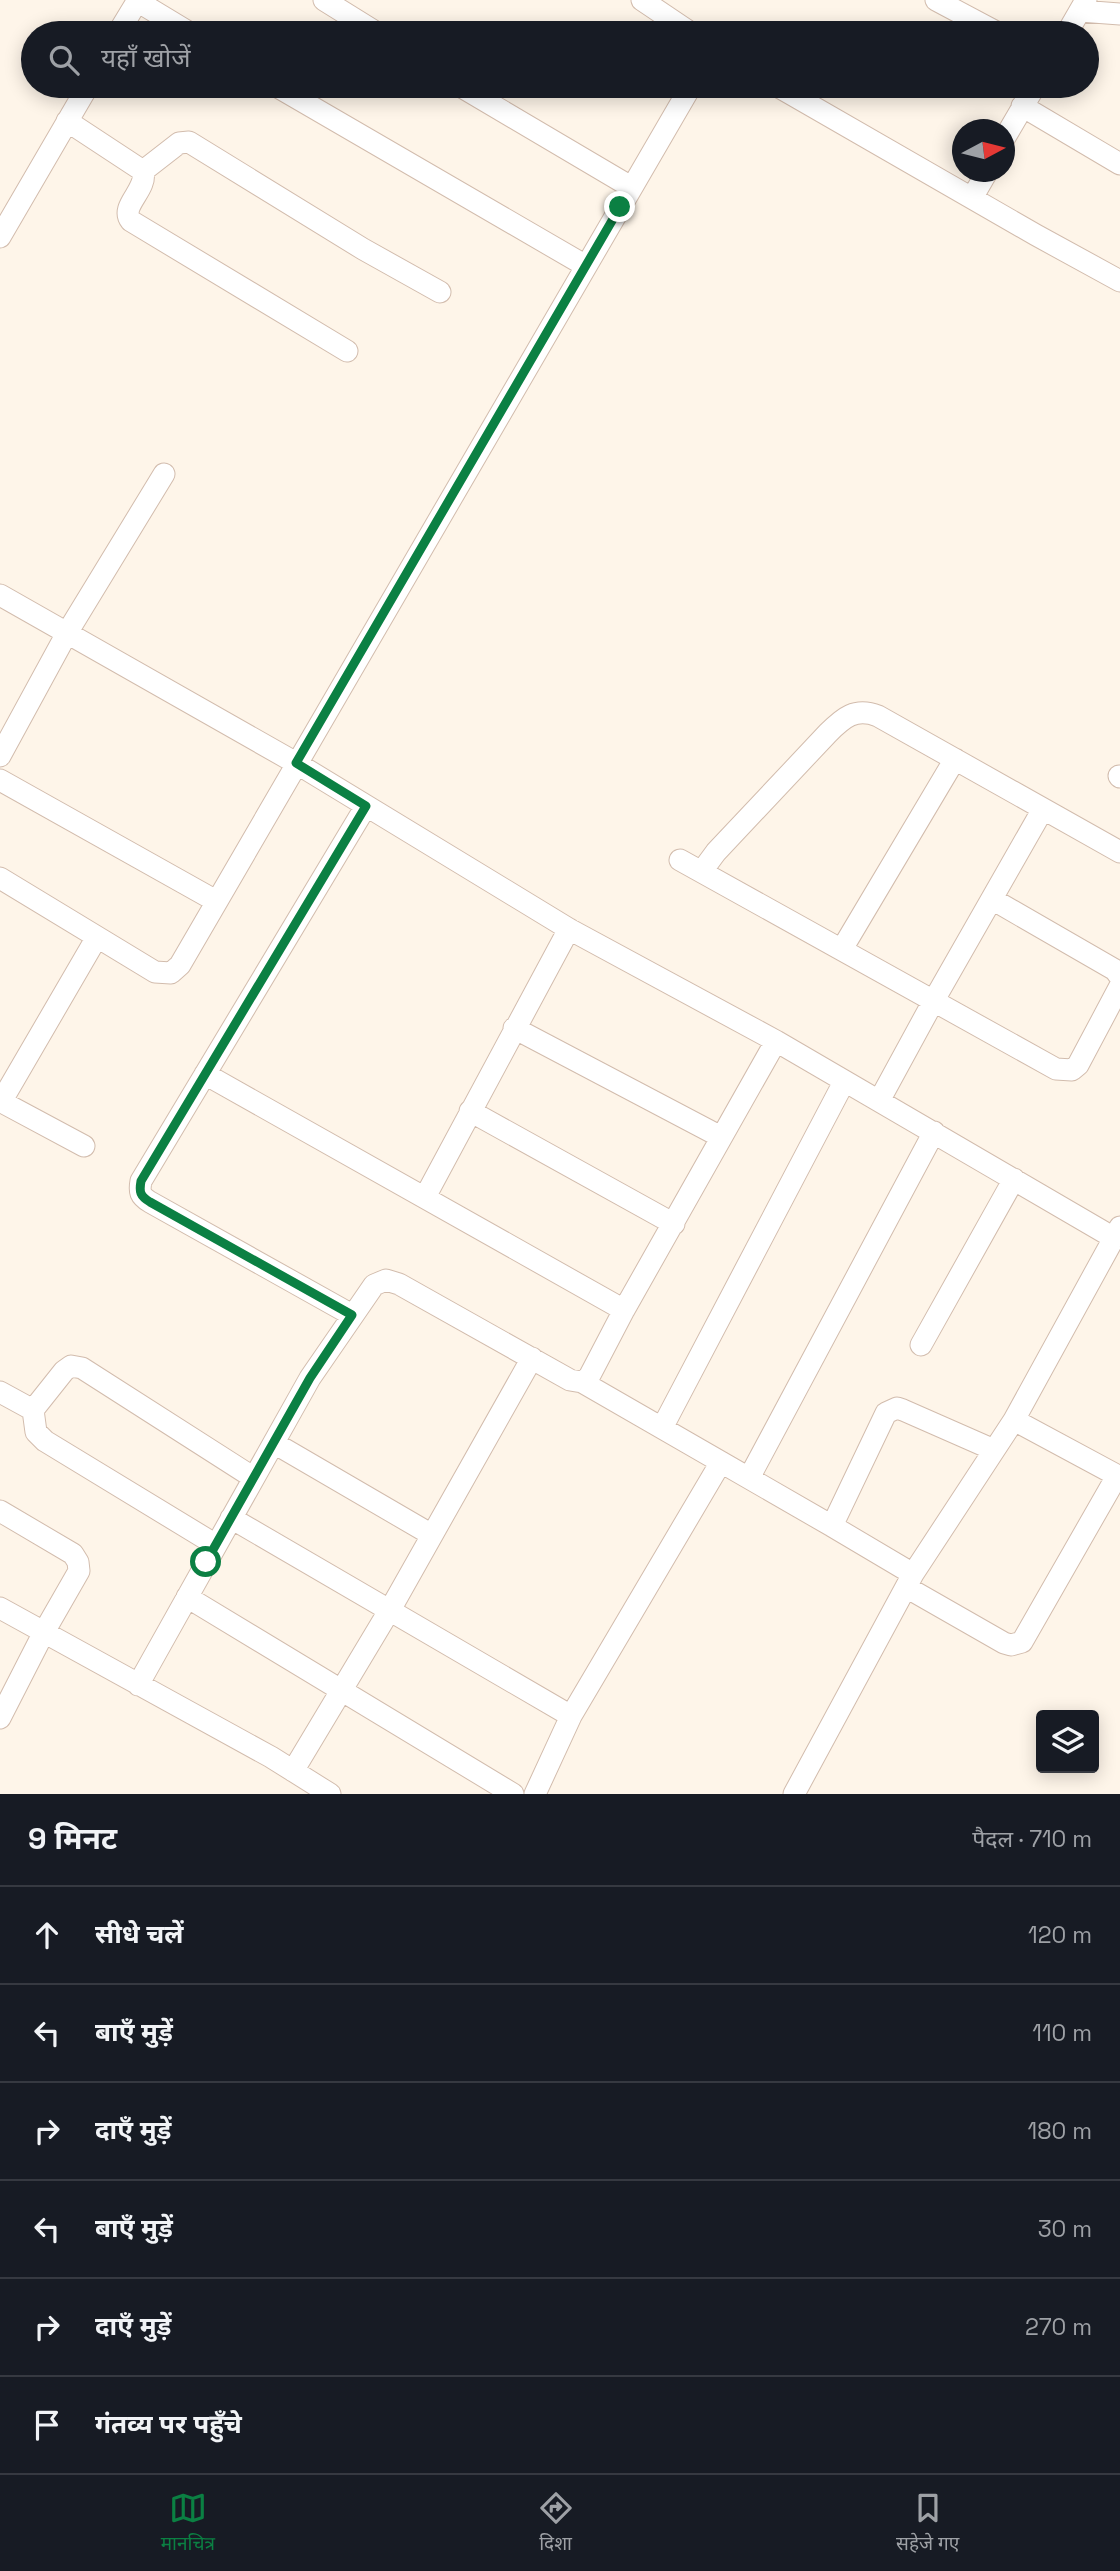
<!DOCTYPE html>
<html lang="hi">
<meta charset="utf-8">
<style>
:root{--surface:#171b24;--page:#20242c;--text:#f1f3f6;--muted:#9ea1a6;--line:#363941;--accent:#0b8043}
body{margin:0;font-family:"Space Grotesk","Noto Sans Devanagari",sans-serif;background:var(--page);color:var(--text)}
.controls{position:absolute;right:21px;bottom:21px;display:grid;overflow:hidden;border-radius:7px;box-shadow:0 4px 18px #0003}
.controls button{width:63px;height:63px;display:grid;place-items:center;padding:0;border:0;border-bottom:2px solid var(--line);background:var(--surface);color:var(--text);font:35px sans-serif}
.compass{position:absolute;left:952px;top:119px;width:63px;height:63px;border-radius:50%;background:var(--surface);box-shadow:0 4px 18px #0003;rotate:83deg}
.stop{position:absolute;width:21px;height:21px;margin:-16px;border:5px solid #0b8043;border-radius:50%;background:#fff}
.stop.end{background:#0b8043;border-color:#fff;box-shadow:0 2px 7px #0008}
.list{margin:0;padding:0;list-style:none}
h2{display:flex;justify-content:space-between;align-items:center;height:91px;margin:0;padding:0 28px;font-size:30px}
h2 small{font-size:23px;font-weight:400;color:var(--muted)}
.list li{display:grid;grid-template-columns:46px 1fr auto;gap:21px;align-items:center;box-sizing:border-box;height:98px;padding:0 28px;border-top:2px solid var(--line)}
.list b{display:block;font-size:26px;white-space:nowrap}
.list em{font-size:23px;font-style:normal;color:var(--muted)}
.icon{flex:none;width:38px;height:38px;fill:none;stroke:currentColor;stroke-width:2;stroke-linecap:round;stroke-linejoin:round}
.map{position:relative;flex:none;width:1120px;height:1794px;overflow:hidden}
.search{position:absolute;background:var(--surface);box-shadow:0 4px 18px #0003;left:21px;right:21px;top:21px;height:77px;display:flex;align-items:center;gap:18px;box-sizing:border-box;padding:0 24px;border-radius:38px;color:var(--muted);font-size:26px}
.sheet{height:679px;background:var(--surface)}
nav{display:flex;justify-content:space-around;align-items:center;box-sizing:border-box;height:98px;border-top:2px solid var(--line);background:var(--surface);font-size:19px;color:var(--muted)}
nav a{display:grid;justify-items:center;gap:4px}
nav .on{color:var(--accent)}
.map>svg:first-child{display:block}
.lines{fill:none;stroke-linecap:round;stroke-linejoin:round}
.minor-casing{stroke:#d2bcad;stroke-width:23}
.minor{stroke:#fff;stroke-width:21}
.route{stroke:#0b8043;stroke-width:9}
</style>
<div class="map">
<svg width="1120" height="1794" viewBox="0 0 1120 1794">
<rect width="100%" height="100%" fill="#fef5e9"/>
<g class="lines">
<g class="minor-casing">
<path id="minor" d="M324,0L377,33
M642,0L691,33
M936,0L998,33
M137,1L190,33
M1080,11L1120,14
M118,33L138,0
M1067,33L1086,0
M276,86L586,266
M460,86L631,187
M777,86L1036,235L1120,281
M1022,106L1120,164
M67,121L143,171C148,190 119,206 131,221L347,351
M1004,139L1035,86
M143,171L179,143L189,142L363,249L440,292
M972,198L987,172
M0,237L88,86
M0,595L296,763L569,929L776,1041L1114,1238
M0,756L67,633L164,474
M1119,776L1120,777
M0,780L216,901
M680,860L1056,1069L1072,1070L1078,1065L1120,986
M702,871L716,852L828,733C843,718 855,707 878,716L1120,852
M0,878L155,972L171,973L180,965L691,86
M992,899L1115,970L1120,977
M842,949L955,759
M514,1028L721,1137
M205,1074L624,1310L776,1041
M0,1101L84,1146
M879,1101L934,1000L1043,809
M1,1102L97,937
M470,1111L674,1224
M425,1197L569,929
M352,1315L150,1202C140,1196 139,1192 141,1181L366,806
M921,1345L1014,1179
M582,1382L832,1526
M0,1392L33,1410L64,1371L71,1366L82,1368L254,1478
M33,1410L36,1432L45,1441L216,1545
M1014,1420L1120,1477
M662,1428L844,1082
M274,1443L432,1535
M749,1478L934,1132
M0,1511L73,1554L78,1562L79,1571L44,1632L0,1718
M231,1518L571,1716L721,1462
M913,1574L832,1526L886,1413L897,1408L903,1410L994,1450
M906,1587L1004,1643L1011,1645L1022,1642L1117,1476
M187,1597L513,1794
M0,1608L271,1757L330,1794
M138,1685L310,1378L374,1285L386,1280L399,1284L570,1380L582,1382L589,1377L624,1310
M293,1771L395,1601L532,1358
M535,1794L571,1716
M794,1794L913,1574L1014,1420L1120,1227"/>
</g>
<use href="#minor" class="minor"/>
</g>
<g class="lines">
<path class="route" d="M206,1562L310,1378L352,1315L150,1202C140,1196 139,1192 141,1181L366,806L296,763L620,207"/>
</g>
</svg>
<div class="controls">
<button><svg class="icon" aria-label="layers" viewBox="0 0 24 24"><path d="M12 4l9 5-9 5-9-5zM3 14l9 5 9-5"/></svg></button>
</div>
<svg class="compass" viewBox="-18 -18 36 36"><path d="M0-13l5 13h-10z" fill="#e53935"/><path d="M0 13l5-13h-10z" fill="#9ea1a6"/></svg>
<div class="stop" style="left:206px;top:1562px"></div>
<div class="stop end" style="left:620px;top:207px"></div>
<div class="search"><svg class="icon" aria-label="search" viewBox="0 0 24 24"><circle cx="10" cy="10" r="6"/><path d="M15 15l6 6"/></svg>यहाँ खोजें</div>
</div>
<section class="sheet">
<h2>9 मिनट<small>पैदल · 710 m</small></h2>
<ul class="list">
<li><svg class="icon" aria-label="ahead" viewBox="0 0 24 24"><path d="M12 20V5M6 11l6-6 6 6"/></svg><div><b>सीधे चलें</b></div><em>120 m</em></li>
<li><svg class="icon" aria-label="left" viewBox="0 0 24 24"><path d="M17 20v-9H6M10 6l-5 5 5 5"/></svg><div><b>बाएँ मुड़ें</b></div><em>110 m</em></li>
<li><svg class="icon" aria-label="right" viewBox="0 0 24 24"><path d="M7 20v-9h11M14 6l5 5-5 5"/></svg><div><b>दाएँ मुड़ें</b></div><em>180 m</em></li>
<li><svg class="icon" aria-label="left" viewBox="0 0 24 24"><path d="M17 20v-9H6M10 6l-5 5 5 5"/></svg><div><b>बाएँ मुड़ें</b></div><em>30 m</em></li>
<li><svg class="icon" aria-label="right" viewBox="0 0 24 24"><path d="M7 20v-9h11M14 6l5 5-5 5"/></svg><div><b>दाएँ मुड़ें</b></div><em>270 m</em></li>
<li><svg class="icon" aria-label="arrive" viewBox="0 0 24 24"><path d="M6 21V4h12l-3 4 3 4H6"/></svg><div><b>गंतव्य पर पहुँचे</b></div></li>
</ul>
</section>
<nav>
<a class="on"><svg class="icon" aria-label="map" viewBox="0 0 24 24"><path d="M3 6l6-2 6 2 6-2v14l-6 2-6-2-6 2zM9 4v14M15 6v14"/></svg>मानचित्र</a>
<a><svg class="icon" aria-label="directions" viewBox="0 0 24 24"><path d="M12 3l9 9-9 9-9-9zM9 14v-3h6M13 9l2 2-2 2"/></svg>दिशा</a>
<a><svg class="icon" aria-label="saved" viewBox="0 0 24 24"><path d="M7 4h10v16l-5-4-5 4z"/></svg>सहेजे गए</a>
</nav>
